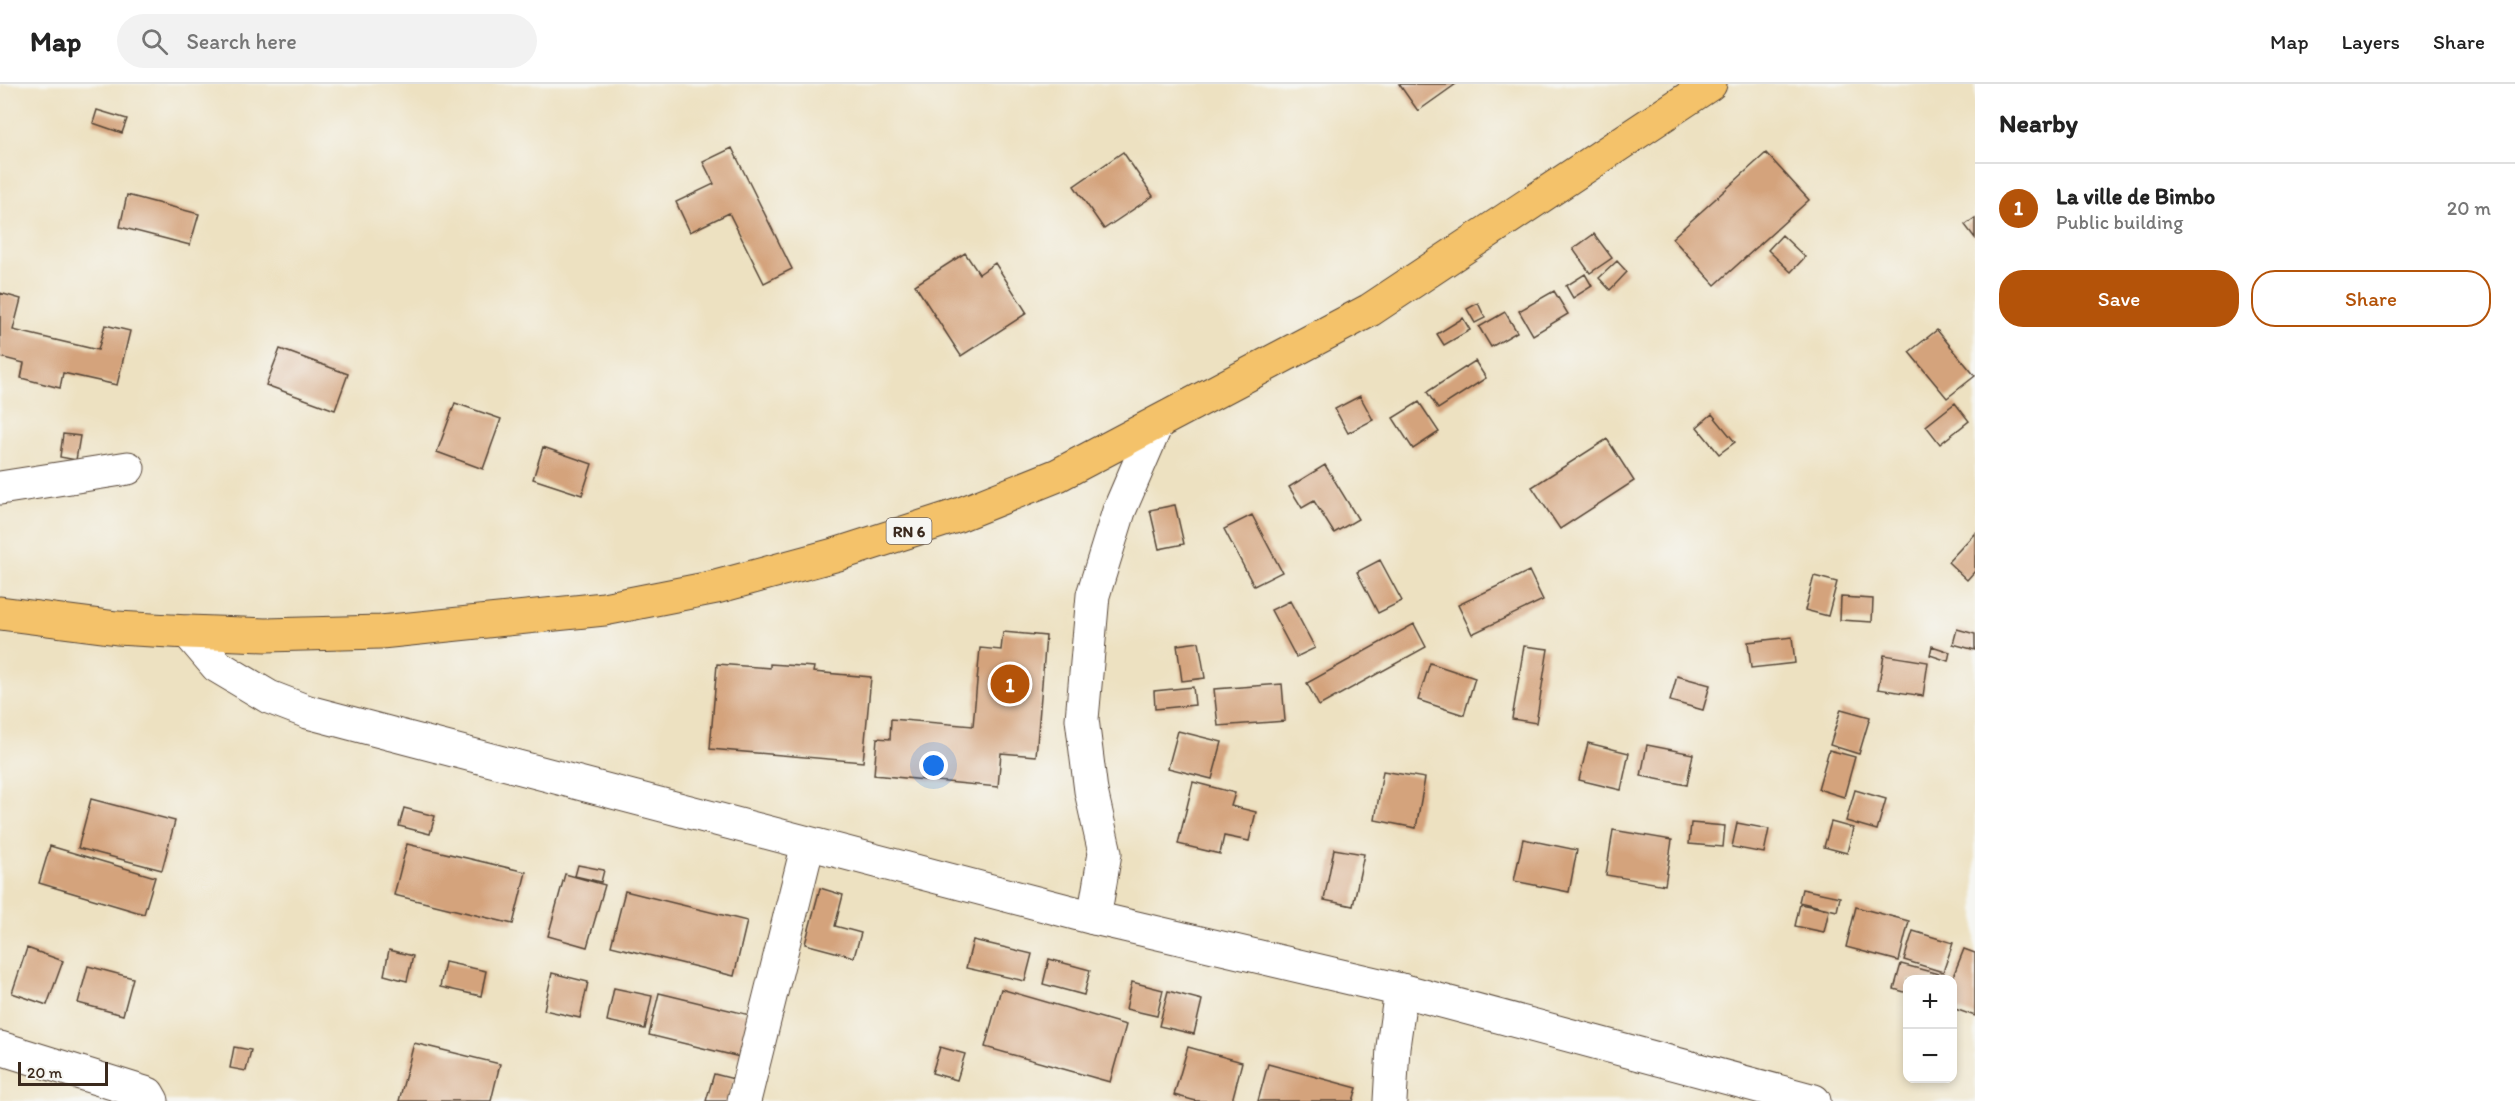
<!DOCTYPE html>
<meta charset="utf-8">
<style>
:root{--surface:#fff;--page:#f2f2f2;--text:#222;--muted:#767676;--line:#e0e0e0;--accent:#b45309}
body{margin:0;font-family:Itim,sans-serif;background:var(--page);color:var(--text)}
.controls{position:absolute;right:18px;bottom:18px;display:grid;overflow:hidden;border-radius:12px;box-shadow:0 3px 9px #0003}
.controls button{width:54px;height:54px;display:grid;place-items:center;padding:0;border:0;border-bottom:2px solid var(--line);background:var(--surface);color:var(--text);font:30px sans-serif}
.scale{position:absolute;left:18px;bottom:15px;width:90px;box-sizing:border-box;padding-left:6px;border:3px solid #3b2a1e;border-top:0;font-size:16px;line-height:21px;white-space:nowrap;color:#3b2a1e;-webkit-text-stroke:4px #f6f6f2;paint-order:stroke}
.you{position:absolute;left:934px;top:682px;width:21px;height:21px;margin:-15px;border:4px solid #fff;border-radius:50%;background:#1a73e8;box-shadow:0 0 0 9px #1a73e833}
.badge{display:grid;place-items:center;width:39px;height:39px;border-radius:50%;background:var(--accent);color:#fff;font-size:20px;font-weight:700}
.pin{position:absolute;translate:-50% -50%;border:3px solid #fff;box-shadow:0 2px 6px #0006}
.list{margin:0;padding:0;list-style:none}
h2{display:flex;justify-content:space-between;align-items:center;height:78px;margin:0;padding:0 24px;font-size:26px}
h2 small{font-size:20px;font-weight:400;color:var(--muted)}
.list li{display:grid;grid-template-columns:39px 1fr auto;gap:18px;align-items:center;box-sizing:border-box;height:90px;padding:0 24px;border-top:2px solid var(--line)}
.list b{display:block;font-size:22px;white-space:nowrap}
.list p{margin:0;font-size:20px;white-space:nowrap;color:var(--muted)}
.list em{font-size:20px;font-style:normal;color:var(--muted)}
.actions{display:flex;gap:12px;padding:18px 24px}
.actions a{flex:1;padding:14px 0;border:2px solid var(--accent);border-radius:24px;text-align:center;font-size:21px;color:var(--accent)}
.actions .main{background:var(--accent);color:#fff}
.icon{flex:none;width:33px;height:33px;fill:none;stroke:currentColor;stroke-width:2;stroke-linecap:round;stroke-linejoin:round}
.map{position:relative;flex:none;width:1975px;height:1017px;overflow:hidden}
header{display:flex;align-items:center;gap:36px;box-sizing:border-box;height:84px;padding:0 30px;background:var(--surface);border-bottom:2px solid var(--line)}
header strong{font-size:28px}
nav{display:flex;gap:33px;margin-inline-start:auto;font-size:21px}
.search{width:420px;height:54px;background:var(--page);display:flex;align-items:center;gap:15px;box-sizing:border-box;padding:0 21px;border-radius:33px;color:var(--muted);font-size:22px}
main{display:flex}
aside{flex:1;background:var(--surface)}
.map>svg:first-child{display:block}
.building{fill:#d4a37b}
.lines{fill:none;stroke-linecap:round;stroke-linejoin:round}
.minor-casing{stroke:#564536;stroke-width:35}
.tertiary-casing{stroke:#564536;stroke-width:35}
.primary-casing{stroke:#564536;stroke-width:35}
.minor{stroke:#fff;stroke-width:33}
.tertiary{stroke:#fff;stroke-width:33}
.primary{stroke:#f4c26a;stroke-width:33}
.labels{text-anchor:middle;stroke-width:5;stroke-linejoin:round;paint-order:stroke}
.shield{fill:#f6f6f2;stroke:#73675e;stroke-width:1.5}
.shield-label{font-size:16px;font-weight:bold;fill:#3b2a1e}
</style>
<header>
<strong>Map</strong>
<div class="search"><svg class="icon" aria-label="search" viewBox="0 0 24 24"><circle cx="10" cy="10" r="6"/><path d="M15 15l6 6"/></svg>Search here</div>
<nav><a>Map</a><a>Layers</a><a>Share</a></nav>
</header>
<main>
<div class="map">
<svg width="1975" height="1017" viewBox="0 0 1975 1017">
<rect width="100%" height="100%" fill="#f6f6f2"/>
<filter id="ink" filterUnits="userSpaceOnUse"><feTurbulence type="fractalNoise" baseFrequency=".0167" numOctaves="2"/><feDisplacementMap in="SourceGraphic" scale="12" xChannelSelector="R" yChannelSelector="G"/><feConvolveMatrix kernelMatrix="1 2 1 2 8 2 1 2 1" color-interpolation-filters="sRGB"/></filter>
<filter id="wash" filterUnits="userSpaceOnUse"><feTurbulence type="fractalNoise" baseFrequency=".008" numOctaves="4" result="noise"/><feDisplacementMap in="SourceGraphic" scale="24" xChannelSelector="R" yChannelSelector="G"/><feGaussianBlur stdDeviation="1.35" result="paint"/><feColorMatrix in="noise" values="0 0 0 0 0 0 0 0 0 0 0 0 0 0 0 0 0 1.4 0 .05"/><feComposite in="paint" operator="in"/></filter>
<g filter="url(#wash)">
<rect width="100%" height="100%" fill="#ede1c1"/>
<g id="blocks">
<path class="building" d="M1399,0H1456L1418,27Z
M97,26L127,35L122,49L93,39Z
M732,64L792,185L764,199L729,129L690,148L676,118L714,100L703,78Z
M1123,68L1153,112L1104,145L1074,102Z
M1766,69L1809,116L1715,201L1672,154Z
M127,111L199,130L190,161L120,143Z
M1975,134V154L1965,141Z
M1594,150L1612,174L1590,189L1573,165Z
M1782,151L1805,173L1791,188L1768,166Z
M965,169L979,190L995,179L1027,229L961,272L915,201Z
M1617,177L1627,188L1610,206L1599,194Z
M1585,190L1592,202L1573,214L1566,202Z
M1554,207L1568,230L1533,251L1519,227Z
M0,209L21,215L13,246L98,266L105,241L130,247L117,301L63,289L60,304L21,294L24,279L0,273Z
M1478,219L1485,234L1475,239L1467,225Z
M1505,228L1517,248L1491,263L1479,243Z
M1463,234L1470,246L1444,261L1437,250Z
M1937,246L1975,292L1947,314L1909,268Z
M280,265L348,290L335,326L266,301Z
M1475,277L1486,294L1438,325L1427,308Z
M1360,312L1373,336L1348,349L1335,325Z
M1419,318L1439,348L1413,365L1393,334Z
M455,319L501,335L483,385L437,368Z
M1955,319L1969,337L1940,360L1926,342Z
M1712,330L1735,358L1719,370L1697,343Z
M63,350L80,352L76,376L60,373Z
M1607,355L1634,397L1560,445L1532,403Z
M543,363L592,380L582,411L533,395Z
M1325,381L1358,435L1334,449L1314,417L1302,424L1289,403Z
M1175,421L1184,460L1159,465L1150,426Z
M1252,431L1282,488L1254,502L1224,445Z
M1975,449V487L1967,496L1948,478Z
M1380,476L1402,517L1378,529L1357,488Z
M1529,487L1543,516L1472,550L1458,521Z
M1814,492L1837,498L1828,532L1805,526Z
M1841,513L1873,515L1872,538L1840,536Z
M1290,517L1315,564L1296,573L1271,526Z
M1414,540L1426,563L1319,622L1307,599Z
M1957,545L1975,550V566L1953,560Z
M1003,548L1046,552L1036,672L1001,669L998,703L874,691L877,654L890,655L891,635L973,642L980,564L1001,566Z
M1792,553L1795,579L1751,584L1748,558Z
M1199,558L1205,594L1182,597L1177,561Z
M1524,562L1548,565L1536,639L1512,635Z
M1932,562L1950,568L1948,577L1930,571Z
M1884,571L1928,578L1923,612L1878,605Z
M1430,579L1475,594L1464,631L1418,616Z
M717,580L770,584V580L814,583L813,588L871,593L863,678L710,665Z
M1677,592L1710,601L1703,626L1670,617Z
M1282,600L1285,637L1218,642L1214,605Z
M1193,603L1195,621L1155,625L1154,607Z
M1841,625L1870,633L1859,670L1830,661Z
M1178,647L1222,658L1212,695L1168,684Z
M1588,659L1629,669L1621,706L1579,696Z
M1647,661L1693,670L1687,701L1641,692Z
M1829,666L1855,673L1844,713L1818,705Z
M1383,687L1425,694L1416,744L1375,736Z
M1193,698L1235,709L1231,722L1256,728L1249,757L1224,752L1220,770L1178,760Z
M1855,706L1886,715L1877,746L1846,737Z
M91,715L175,737L162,786L78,764Z
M404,724L435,732L430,750L399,742Z
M1831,738L1853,744L1847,769L1824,763Z
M1691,739L1725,742L1723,763L1689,760Z
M1737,739L1769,745L1764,769L1732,763Z
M1613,746L1672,756L1665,801L1606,791Z
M1523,755L1577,766L1569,808L1514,797Z
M407,760L526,788L513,840L394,811Z
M50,762L155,793L144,830L39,799Z
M1334,765L1364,770L1353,822L1324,816Z
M578,781L604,786L601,798L575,792Z
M565,790L605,801L587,863L548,852Z
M820,804L843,811L835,842L861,849L854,873L805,860Z
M1802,805L1840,813L1837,827L1799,818Z
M625,807L747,837L734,892L611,862Z
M1800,820L1829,826L1824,848L1795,842Z
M1856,823L1909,837L1899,877L1846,863Z
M1913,847L1953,859L1943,888L1904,876Z
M973,856L1032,870L1025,897L966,884Z
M27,864L63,877L47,921L12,909Z
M1964,865L1975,869V932L1952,924V895Z
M389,866L413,872L407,897L384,891Z
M1049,875L1090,886L1084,911L1043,900Z
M445,878L486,887L481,912L440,903Z
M1901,880L1950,893L1949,896H1908V909L1894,905Z
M88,882L133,894L123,931L78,919Z
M552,889L588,898L580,934L544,926Z
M1132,898L1163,906L1157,932L1126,925Z
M614,904L652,912L645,945L607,937Z
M1001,905L1126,941L1110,998L985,963Z
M1168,907L1202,916L1194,950L1159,942Z
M659,909L750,931L740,973L649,951Z
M414,959L500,980L491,1017H399Z
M234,963L251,966L246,987L230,984Z
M940,963L965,970L957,996L932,989Z
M1188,963L1242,978L1232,1017H1196L1174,1011Z
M1268,980L1357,1004L1353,1017H1258Z
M714,990L734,995L728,1017H706Z"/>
</g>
</g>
<g filter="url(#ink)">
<use href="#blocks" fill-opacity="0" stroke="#564536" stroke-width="1.5"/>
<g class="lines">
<g class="minor-casing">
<path id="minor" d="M0,404L128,384
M1094,834L1105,769L1091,707L1082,635L1093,511L1119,427L1156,341
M0,964L148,1010L152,1017
M744,1017L808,760
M1390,1017L1393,963L1401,906"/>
</g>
<g class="tertiary-casing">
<path id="tertiary" d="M188,548L217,582L269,613L308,628L1094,834L1401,906L1814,1017"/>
</g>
<g class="primary-casing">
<path id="primary" d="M0,529L117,544L188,548L266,551L381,548L604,525L716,503L838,470L956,432L1058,391L1370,226L1710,0"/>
</g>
<use href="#minor" class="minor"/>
<use href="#tertiary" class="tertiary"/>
<use href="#primary" class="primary"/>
</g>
</g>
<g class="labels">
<rect class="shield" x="886.5" y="434" width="45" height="26" rx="4.5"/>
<g class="shield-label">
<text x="909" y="453">RN 6</text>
</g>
</g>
</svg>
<div class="controls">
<button>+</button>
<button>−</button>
</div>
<div class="scale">20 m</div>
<div class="you"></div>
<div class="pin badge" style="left:1010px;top:600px">1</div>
</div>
<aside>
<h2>Nearby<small></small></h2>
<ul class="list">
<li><span class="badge">1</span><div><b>La ville de Bimbo</b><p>Public building</p></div><em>20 m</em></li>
</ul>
<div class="actions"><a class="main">Save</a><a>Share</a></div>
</aside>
</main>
